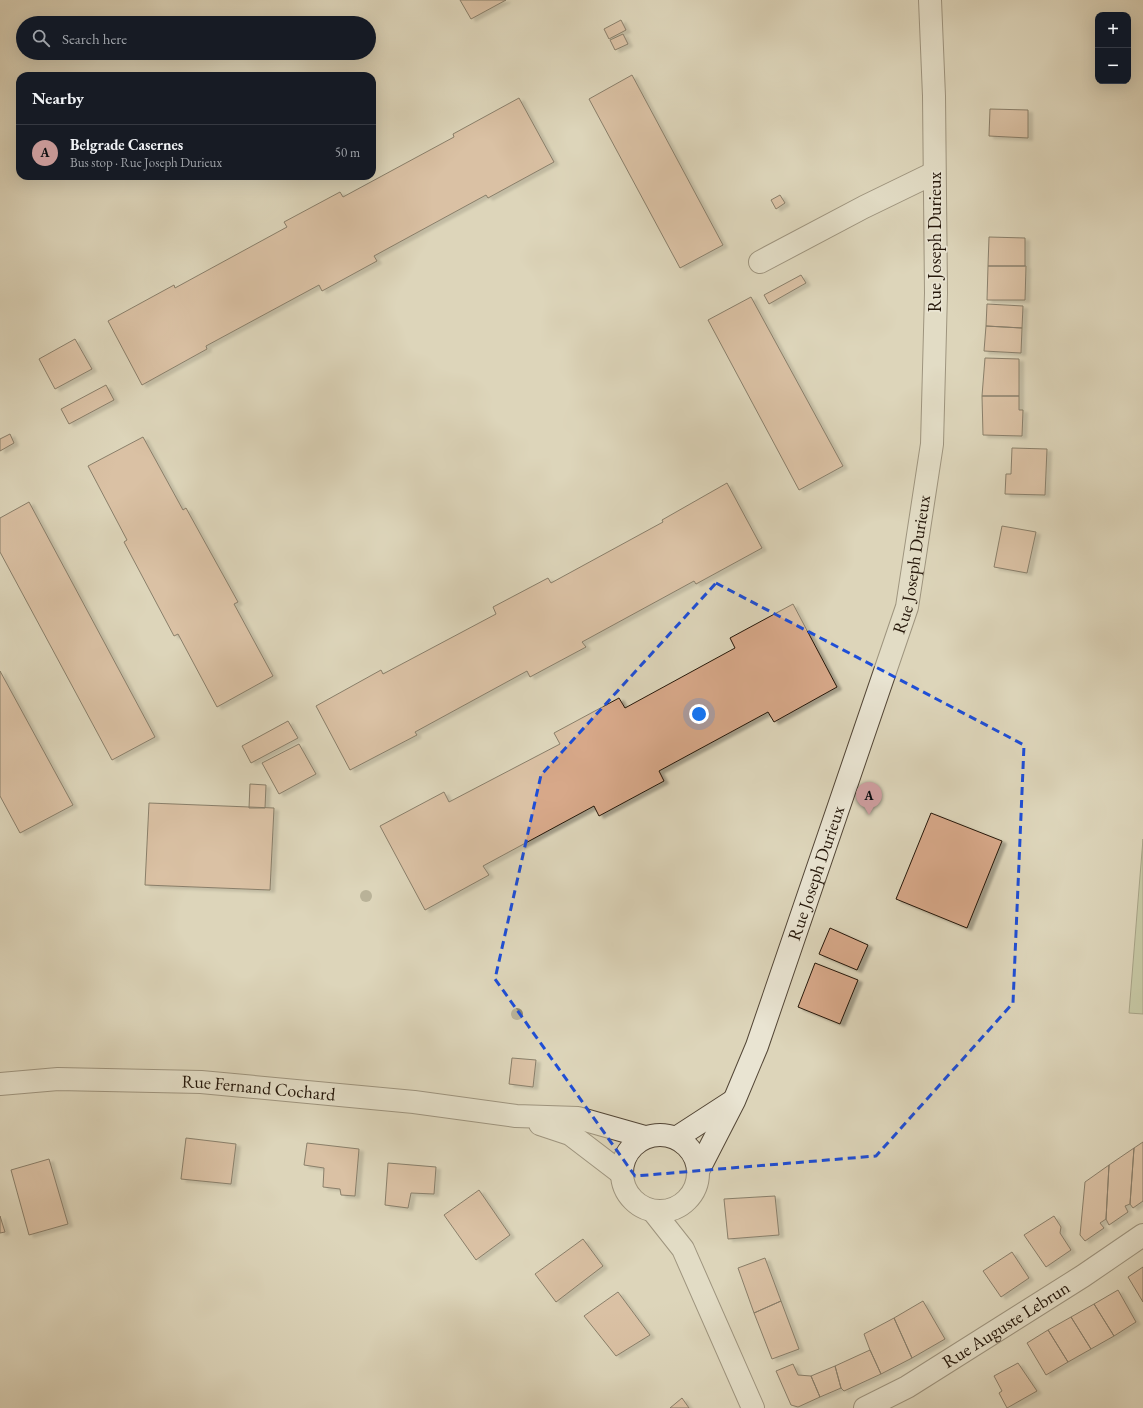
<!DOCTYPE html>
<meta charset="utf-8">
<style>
:root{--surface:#171b24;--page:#242831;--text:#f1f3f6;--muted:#9ea1a6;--line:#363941;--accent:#c59692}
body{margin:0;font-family:"EB Garamond",serif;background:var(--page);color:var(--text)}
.controls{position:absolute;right:12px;top:12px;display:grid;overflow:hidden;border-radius:8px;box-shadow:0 4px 16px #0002}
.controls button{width:36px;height:36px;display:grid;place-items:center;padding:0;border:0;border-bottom:1px solid var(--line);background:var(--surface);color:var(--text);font:20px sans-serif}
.you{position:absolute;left:699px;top:714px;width:14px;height:14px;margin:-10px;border:3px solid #fff;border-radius:50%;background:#1a73e8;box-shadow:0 0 0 6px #1a73e833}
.badge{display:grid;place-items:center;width:26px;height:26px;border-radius:50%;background:var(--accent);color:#111;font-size:13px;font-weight:700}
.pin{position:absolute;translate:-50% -33px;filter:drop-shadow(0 1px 2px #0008)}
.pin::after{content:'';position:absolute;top:21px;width:14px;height:12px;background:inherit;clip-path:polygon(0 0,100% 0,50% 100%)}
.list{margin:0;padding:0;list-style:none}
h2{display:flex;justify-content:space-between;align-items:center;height:52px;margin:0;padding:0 16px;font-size:17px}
h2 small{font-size:13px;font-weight:400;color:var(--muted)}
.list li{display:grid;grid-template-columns:26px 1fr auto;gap:12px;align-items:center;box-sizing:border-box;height:56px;padding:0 16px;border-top:1px solid var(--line)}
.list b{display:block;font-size:15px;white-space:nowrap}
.list p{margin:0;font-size:13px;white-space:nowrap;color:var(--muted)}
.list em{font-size:13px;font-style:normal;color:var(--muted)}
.icon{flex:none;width:22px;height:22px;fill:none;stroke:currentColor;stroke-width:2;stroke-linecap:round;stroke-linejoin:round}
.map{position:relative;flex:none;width:1143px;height:1408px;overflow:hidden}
.search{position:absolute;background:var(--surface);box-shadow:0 4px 16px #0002;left:16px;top:16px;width:360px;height:44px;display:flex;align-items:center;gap:10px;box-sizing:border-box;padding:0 14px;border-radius:22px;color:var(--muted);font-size:15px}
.panel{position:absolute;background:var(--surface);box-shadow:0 4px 16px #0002;left:16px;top:72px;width:360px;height:108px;border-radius:12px}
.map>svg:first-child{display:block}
.green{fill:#afbd91;stroke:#6a6a4e}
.building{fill:#d7a889;stroke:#25170a;filter:url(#shadow)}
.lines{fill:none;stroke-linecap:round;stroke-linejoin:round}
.minor-casing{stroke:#534636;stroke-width:24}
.minor{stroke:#e9e4d2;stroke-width:22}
.tree{fill:#8e886f}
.marked{fill:none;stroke:#1d4ed8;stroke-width:3;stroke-dasharray:8 5;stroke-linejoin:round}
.labels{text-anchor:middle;stroke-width:3.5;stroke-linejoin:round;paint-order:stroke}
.street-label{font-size:18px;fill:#25170a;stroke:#e9e4d2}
</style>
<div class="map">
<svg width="1143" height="1408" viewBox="0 0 1143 1408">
<defs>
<filter id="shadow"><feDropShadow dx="4.5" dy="2.5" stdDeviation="1" flood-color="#0004"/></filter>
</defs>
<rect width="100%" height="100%" fill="#ddd5ba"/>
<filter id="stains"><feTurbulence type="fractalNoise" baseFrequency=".005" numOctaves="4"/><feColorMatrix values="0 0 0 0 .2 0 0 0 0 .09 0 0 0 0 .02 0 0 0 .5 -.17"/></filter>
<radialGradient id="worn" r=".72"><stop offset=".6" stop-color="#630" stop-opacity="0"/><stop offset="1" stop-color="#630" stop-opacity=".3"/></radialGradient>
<path class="green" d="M1143,839V1014L1129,1013Z"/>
<path class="building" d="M460,0H506L471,19Z
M621,20L626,30L609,39L604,29Z
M623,34L628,44L615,50L610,40Z
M632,75L723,245L680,268L589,99Z
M519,98L554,162L488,198L486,195L374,256L377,261L322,291L319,285L206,346L207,349L142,385L108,321L174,285L175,288L287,227L284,222L340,192L343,197L454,137L453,134Z
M990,109L1028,110V138L989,136Z
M780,195L785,203L776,209L771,200Z
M989,237L1025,238V266H988Z
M988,266H1026L1025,300H987Z
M801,275L806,283L769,304L764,295Z
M751,297L843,466L799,490L708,320Z
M987,304L1023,306L1022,328L986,326Z
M986,326L1022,328L1021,353L984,351Z
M75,339L92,369L55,389L39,359Z
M985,358L1019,359V396H982Z
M106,385L114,400L69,424L61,409Z
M982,396H1019V410H1023L1022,436L983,435Z
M10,434L14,443L0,451V439Z
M143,437L183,510L186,508L238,602L234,604L273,676L217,707L178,634L174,636L124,542L127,540L88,466Z
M1012,448L1047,449L1045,495L1005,494L1006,474H1011Z
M727,483L762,548L696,584L694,581L582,642L586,647L530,677L527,671L415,732L417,735L350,770L316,706L381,670L383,674L496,614L493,607L548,578L551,583L663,522L662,520Z
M29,502L155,737L112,760L0,552V518Z
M1002,526L1036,532L1027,573L994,567Z
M793,604L837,687L774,722L768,712L659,771L664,781L599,816L594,806L483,866L489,875L425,910L380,826L444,792L449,802L560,744L554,733L619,698L625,708L735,648L730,638Z
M0,671L73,805L20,833L0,796Z
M288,721L298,738L251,763L242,746Z
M299,744L316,774L279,794L262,763Z
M250,784L266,785L265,808H249Z
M149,803L274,808L270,890L145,885Z
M931,813L1002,841L967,928L896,899Z
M830,928L868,945L857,970L819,954Z
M815,963L858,980L840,1024L798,1007Z
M512,1058L536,1060L533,1087L509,1084Z
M186,1138L236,1144L231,1184L181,1179Z
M1143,1142V1201L1133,1208L1130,1204L1134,1148Z
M307,1143L359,1149L355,1196L341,1195L340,1189L323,1187L324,1168L304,1165Z
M1134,1148L1130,1204L1125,1206L1128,1212L1109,1225L1106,1219L1109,1165Z
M49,1159L68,1224L29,1235L11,1170Z
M388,1163L436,1167L434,1194L411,1193L408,1208L385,1205Z
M1109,1165L1106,1219L1100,1223L1104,1228L1085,1241L1080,1235L1085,1182Z
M479,1190L510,1235L476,1260L444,1215Z
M775,1196L779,1235L728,1239L724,1199Z
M0,1216L5,1232L0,1233Z
M1054,1216L1061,1227L1060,1233L1071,1250L1046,1267L1024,1235Z
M583,1239L603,1266L556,1302L535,1274Z
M1012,1252L1029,1278L1001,1297L983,1271Z
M765,1258L781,1301L754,1313L738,1268Z
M1143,1267V1302L1128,1277Z
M1118,1290L1136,1322L1114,1336L1094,1304Z
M618,1292L650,1335L616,1356L584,1316Z
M781,1301L799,1349L772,1359L754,1313Z
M923,1301L945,1339L912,1358L894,1318Z
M1094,1304L1114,1336L1091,1349L1071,1317Z
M1071,1317L1091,1349L1068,1362L1048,1330Z
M894,1318L912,1358L881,1374L870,1350L864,1334Z
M1048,1330L1068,1362L1046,1375L1027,1343Z
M870,1350L881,1374L844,1391L841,1388L835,1366Z
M1018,1363L1037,1391L1007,1408L999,1393L1002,1391L994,1376Z
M793,1364L798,1375L811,1376L820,1397L798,1407L791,1405L776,1371Z
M835,1366L841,1388L820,1397L811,1376Z
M682,1398L689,1408H670Z"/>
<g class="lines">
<g class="minor-casing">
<g id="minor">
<path d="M760,262L864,207L934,173"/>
<path id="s1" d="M0,1084L58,1079L201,1082L414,1102L516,1116L578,1118L645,1137"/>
<path d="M540,1124L570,1134L621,1173"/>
<circle cx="660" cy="1173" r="38"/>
<path d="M676,1138L733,1101"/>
<path id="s2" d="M698,1171L734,1101L757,1046L907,607L932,444L936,293L934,96L930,0"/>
<path d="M653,1211L683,1249L753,1408"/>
<path id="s3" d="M865,1408L907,1387L1083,1276L1143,1235"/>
</g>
</g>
<use href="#minor" class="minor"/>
</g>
<g class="tree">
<circle cx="366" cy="896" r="6"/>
<circle cx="517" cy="1014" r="6"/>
</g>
<path d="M0 0H1143V1408H0ZM716,583L1024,745L1013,1003L876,1156L635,1176L495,979L541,775Z" fill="#ddd5ba" fill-opacity=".55" fill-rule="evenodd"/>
<path class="marked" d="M716,583L1024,745L1013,1003L876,1156L635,1176L495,979L541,775Z"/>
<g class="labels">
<g class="street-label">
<text transform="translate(935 242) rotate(-90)" y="6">Rue Joseph Durieux</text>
<text dy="6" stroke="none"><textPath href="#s2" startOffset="645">Rue Joseph Durieux</textPath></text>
<text dy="6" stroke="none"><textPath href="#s2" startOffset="321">Rue Joseph Durieux</textPath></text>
<text dy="6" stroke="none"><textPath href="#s1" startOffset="259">Rue Fernand Cochard</textPath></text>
<text dy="6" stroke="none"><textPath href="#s3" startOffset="164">Rue Auguste Lebrun</textPath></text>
</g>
</g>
<rect width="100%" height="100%" filter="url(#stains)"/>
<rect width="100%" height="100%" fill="url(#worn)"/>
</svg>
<div class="controls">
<button>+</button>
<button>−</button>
</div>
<div class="you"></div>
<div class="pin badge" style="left:869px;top:815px">A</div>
<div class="search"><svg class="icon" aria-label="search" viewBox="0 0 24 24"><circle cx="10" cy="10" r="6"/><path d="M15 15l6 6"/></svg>Search here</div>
<section class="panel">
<h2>Nearby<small></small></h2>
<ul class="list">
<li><span class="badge">A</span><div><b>Belgrade Casernes</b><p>Bus stop · Rue Joseph Durieux</p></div><em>50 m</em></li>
</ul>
</section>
</div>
